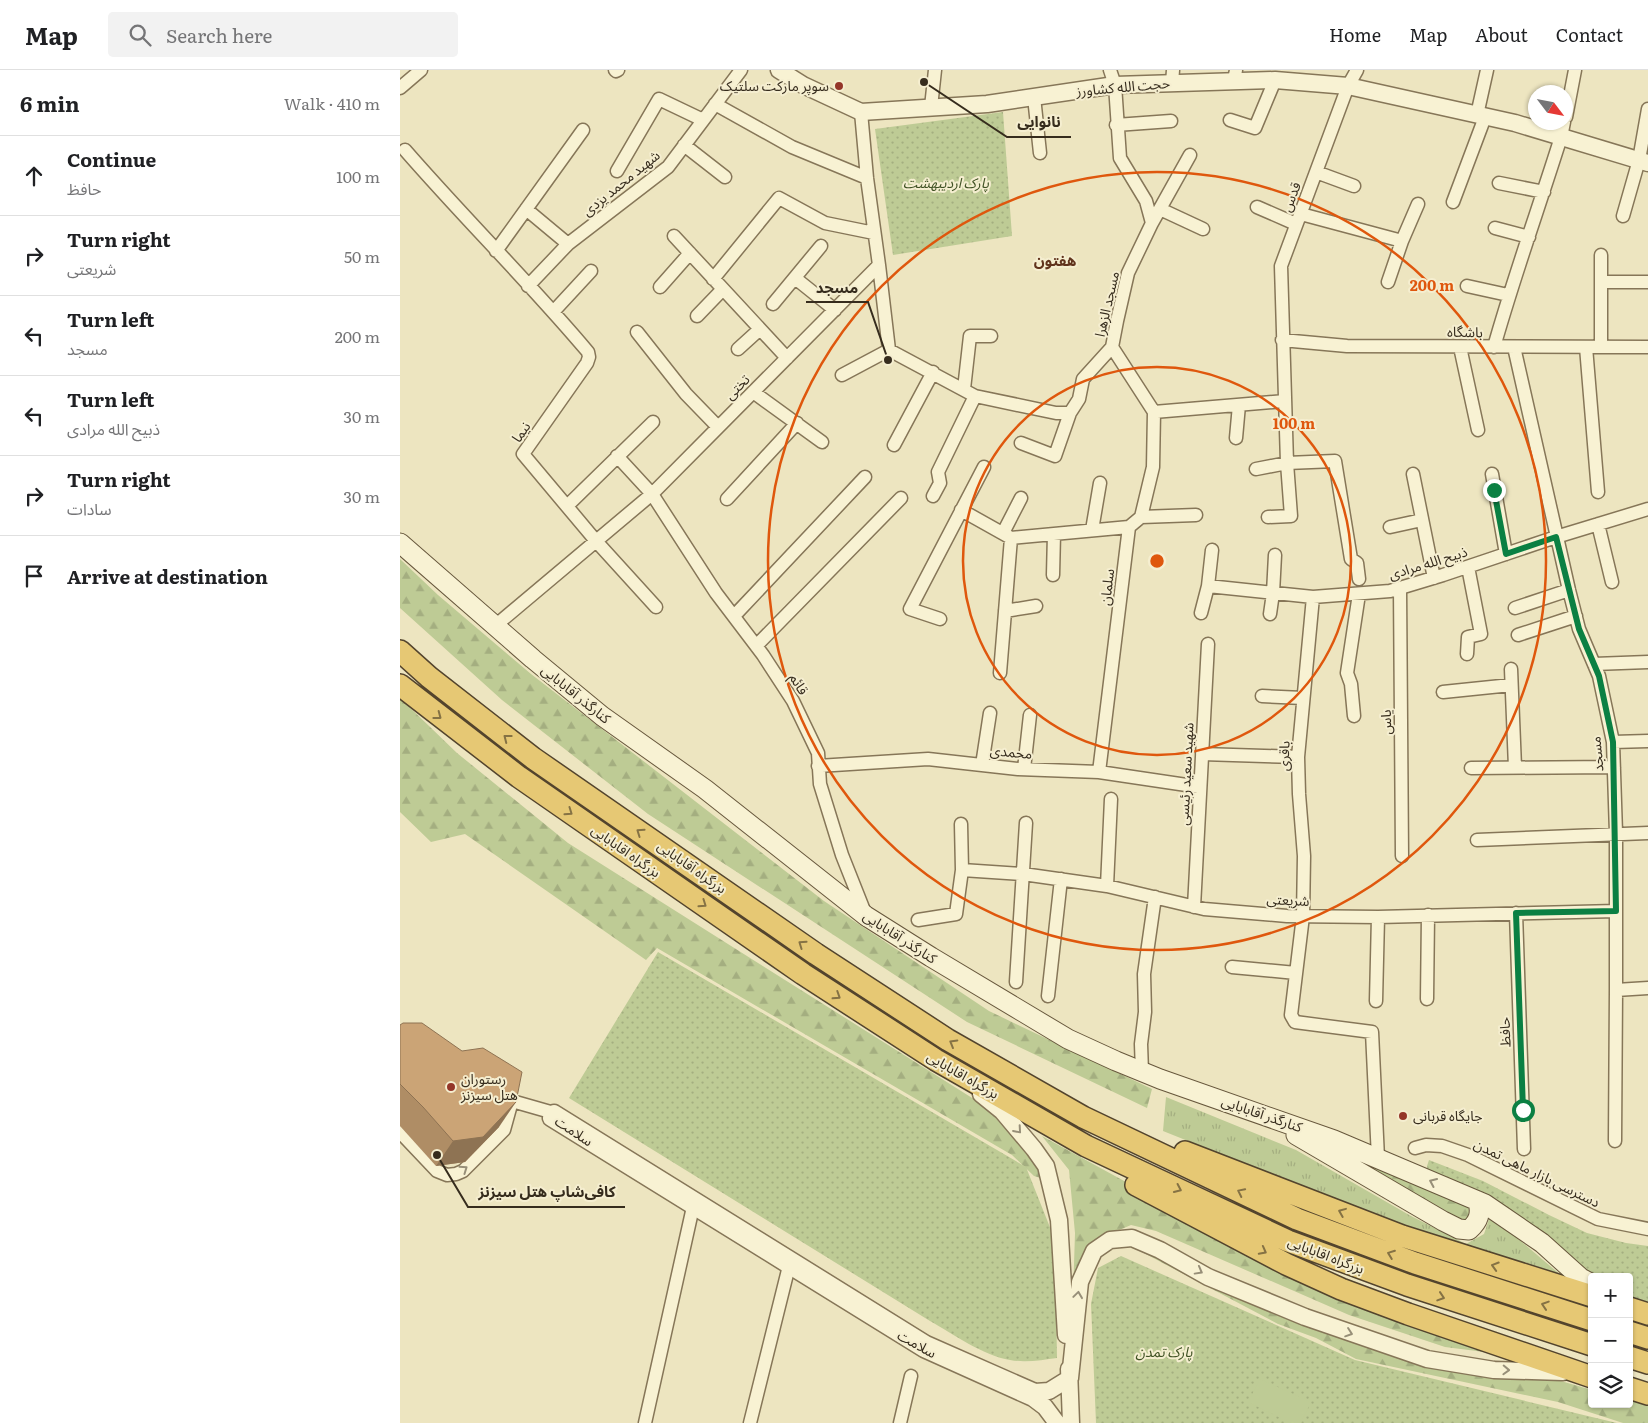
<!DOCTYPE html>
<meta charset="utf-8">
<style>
:root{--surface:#fff;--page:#f2f2f2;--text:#202124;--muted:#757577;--line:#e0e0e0}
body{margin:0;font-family:Literata,"Noto Sans Arabic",serif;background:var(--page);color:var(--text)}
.controls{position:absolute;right:15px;bottom:15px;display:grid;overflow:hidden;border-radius:5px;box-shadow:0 1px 4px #0004}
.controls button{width:45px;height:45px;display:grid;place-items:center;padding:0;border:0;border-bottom:1px solid var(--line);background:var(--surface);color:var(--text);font:25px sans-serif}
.compass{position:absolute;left:1128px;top:15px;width:45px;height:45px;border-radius:50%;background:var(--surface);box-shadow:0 1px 4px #0004;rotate:122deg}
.stop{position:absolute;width:15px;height:15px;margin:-11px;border:4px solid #0b8043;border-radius:50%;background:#fff}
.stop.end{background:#0b8043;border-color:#fff;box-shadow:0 1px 5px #0008}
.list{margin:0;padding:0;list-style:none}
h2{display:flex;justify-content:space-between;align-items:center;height:65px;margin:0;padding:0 20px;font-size:21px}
h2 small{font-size:16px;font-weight:400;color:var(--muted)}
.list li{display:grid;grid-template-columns:32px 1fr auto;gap:15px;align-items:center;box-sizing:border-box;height:80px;padding:0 20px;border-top:1px solid var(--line)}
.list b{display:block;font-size:19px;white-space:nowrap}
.list p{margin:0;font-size:16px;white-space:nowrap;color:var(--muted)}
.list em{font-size:16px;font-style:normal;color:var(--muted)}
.icon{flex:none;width:28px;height:28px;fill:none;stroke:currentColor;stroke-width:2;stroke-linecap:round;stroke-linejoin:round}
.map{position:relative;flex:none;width:1248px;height:1353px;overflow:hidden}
header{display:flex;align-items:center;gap:30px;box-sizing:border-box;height:70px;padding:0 25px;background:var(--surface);border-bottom:1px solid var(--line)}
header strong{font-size:24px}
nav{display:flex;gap:28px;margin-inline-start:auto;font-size:18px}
.search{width:350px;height:45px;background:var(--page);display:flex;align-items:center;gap:12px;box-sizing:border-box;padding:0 18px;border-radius:5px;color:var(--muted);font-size:19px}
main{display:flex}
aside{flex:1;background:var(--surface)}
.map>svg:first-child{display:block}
.grass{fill:url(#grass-tufts)}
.forest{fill:url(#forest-firs)}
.park{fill:url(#park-dots)}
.pitch{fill:#becb95}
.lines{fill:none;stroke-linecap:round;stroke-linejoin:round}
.minor-casing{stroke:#867658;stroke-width:15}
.tertiary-casing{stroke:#867658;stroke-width:19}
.secondary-casing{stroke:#67573c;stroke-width:21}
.trunk-casing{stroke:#53442d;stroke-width:24}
.minor{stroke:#f8f2d3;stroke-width:12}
.tertiary{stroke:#f8f2d3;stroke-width:16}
.secondary{stroke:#f8f2d3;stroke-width:19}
.trunk{stroke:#e6c874;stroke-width:21}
.wall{fill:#af8d65}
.shaded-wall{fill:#8e7353}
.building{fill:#cba476;stroke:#8e7353}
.oneway{stroke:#857244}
.oneway2{stroke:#978f78}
.route{stroke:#0b8043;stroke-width:6}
.ring{fill:none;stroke:#df570d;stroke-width:2.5}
.poi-dot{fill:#943629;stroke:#f5eed0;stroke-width:2}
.labels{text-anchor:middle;stroke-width:4;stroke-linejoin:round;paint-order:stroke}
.poi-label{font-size:14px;fill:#362c1d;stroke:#f5eed0;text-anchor:start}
.street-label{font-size:14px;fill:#362c1d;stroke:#f5eed0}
.park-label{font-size:14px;font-style:italic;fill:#405224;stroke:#f5eed0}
.neighbourhood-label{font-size:15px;font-weight:bold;fill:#61341d;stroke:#f5eed0}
.centre{fill:#df570d;stroke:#f5eed0;stroke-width:2.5}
.ring-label{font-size:15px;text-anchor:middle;font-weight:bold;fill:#df570d;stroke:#f5eed0;stroke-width:4;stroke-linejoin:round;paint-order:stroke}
.leader{fill:none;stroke:#362c1d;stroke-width:2}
.callout-dot{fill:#362c1d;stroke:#f5eed0;stroke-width:2}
.callout-label{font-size:15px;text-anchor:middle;font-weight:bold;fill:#362c1d;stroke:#f5eed0;stroke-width:4;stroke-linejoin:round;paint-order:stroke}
</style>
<header>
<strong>Map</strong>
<div class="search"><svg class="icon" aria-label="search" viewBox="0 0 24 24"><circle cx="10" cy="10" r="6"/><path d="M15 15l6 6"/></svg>Search here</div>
<nav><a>Home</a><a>Map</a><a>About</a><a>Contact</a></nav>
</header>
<main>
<aside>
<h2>6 min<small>Walk · 410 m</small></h2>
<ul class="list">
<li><svg class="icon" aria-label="ahead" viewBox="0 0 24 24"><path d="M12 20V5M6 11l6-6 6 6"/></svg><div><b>Continue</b><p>حافظ</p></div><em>100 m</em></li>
<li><svg class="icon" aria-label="right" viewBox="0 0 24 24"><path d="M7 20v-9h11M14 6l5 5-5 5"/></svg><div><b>Turn right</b><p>شریعتی</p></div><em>50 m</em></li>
<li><svg class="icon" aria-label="left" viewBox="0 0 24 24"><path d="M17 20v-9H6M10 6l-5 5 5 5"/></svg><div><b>Turn left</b><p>مسجد</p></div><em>200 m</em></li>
<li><svg class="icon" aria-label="left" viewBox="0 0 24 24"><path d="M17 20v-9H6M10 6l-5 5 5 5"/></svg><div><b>Turn left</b><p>ذبیح الله مرادی</p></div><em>30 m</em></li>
<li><svg class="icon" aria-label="right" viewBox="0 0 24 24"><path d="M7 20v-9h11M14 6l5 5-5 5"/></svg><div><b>Turn right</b><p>سادات</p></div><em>30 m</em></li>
<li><svg class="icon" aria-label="arrive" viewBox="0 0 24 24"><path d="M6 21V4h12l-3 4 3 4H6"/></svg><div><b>Arrive at destination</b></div></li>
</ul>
</aside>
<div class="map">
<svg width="1248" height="1353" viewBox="0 0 1248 1353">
<defs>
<pattern id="grass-tufts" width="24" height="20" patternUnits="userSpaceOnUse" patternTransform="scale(1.25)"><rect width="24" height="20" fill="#becb95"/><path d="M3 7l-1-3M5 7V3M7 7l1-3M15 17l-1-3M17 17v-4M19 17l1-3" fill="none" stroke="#a4ae80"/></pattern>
<pattern id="forest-firs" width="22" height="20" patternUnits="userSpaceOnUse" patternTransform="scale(1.25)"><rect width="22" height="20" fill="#becb95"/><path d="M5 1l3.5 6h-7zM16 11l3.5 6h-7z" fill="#a4ae80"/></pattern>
<pattern id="park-dots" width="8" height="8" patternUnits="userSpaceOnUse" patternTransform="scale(1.25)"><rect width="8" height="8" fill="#becb95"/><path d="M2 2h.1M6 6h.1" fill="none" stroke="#a4ae80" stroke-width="1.8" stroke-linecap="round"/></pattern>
</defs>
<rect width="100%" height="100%" fill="#ede5c0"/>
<path class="grass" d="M766,1027L896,1080L1011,1146L1066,1174L1084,1164L1089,1149L1116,1167L1169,1212L1060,1180L763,1061Z"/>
<path class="forest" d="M0,489L38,525L131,604L424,831L589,941L752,1019L747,1038L567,952L248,744L102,630L0,538Z
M0,628L57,683L168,773L588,1038L642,1100L644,1109L634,1106L612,1085L257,878L246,890L65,764L31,772L0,742Z
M642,1066L819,1163L1108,1285L1045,1277L949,1245L756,1161L731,1155L703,1167L673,1226L675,1163L669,1100Z
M914,1068L1075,1138L1070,1151L1062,1152Z
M725,1173L1018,1288L1154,1309L1192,1320V1334H1229V1330L1248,1335V1353H1223L1158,1332L956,1289L916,1268L878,1254Z"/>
<path class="park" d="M603,42L612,166L493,185L475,59Z
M258,882L626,1097L655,1170L657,1288C642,1290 626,1293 610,1290C584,1286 553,1264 530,1251L169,1028Z
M1029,1090L1083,1111L1149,1145L1187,1163L1226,1173L1248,1176V1234L1229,1226V1207H1192L1028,1104L1027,1096Z
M721,1186L955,1290L1217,1353H696L691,1234L698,1198Z"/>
<path class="pitch" d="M860,1309L911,1332L901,1353H891L848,1332Z"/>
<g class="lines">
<g class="minor-casing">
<path id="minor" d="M215,0L216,1L218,0
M710,0L715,15L720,88L746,131L752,153L728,203L717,251L712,277L754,342
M834,10L836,0
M772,13L773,0
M0,18L21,0
M634,27L640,83
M315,34L392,77L467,108
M531,37L535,0
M1077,45L1087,0
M1166,47L1175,0
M830,50L855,58L875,10
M716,55L771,51
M284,75L325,107
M5,80C65,149 130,213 188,282L189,287L187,293L123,384L196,471L256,537
M217,101L259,29L303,50
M916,102L954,116
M1099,113L1144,122
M1053,132L1085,47
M857,137L896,154
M126,139L168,174
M760,139L803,159
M901,144L1002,171L988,212
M1223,146L1239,90L1248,39
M752,153L790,85
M1095,158L1129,167
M274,166L387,288
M1002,171L1018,134
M96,181L183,60
M479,195L489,280L575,326L656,343H670L679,329L683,309L712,277
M395,208L435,240
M313,209L379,128L425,153L474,163
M1201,212H1248
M128,216L168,174L268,97L341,0
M1067,216L1108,225
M260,217L290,183
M373,234L421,176
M154,241L191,201
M297,246L323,219
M237,262L286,324L318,357
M882,270L947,276L1248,277
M1060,277L1078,360
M1094,277C1114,206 1139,137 1161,67L1164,52
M1114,277L1169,520L1179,559L1199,606L1213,672L1216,763V920L1215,1071
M1186,277L1198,422
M1201,277V185
M338,279L360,259
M442,305L489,280
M564,319L570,266H591
M353,322L422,372
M754,342L885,331
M836,368L839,335
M621,373L655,386L670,343
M494,375L533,302
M217,386L252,424L316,523L363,585L393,631L418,683L420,714L442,785L465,843
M856,399L887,393L935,391L951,489L957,493L959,509
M1013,404L1034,508
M1092,404L1106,484
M533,426L540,413L538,402L575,326
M327,429L397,353
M167,436L253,352
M561,440L611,468L729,457
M741,447L796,445
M868,447L891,446L887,393L881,196L948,16L957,0
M1198,454L1212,512
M990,457L1022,450
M692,460L700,413
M603,463L621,428
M653,505L654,464
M808,516L913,527L990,521L1043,505L1156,467L1248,439
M1000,518L1002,786
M913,527L898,687L899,724L904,786L903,846L891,945L895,952L972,962L978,1088
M1115,538L1169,520
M605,541L636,536
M801,543L808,516L812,480
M870,544L873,523L875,485
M334,546L465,407
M540,549L510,539L584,397
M95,556L252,424L479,195L467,108L461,42
M1118,565L1176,546
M356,576L501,428
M1067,584L1068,567L1081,564L1068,497
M1194,594L1248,592
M1111,599L1115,697
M600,603L611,468
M1043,622L1111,615
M862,626L903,628
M954,646L951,614L947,603L959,524
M1213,672L1248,671
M802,684L898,687
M582,695L590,643
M418,696L528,689L618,699L699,702L800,717
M1071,698L1214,697
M624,699L630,645
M699,702L729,457L741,447L753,397L754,342
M1077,770L1248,763
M562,800L623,804L707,816L804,839L887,846L978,847L1216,841
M707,816L711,729
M794,837L808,574
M1116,843L1124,1079
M518,850L556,844L562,800L561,754
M832,897L896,903
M616,912L626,753
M1216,920L1248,918
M648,926L661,809
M1027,929L1028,845
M976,931L978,847
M742,1002L741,974L745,942L744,904L755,827
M102,1025L112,1031L154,1043
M0,1062L37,1101L47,1105L56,1104L63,1101L104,1060L112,1031
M1015,1078L1026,1075L1042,1076L1068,1085L1198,1149L1248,1159
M245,1353L293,1137
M350,1353L389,1196
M500,1353L511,1306"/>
</g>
<g class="tertiary-casing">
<path id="tertiary" d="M379,0L403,15L461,42L587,34L715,15L875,10L948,16L1115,53L1248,93
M581,1024L602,1041L634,1079L646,1096L659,1150L666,1265
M669,1299L671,1353
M670,1308L680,1212L694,1181L710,1170L732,1168L760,1180L808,1207L905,1247L1027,1289L1094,1300L1163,1302
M657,1353L645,1337L633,1328L524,1279L151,1048L154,1043L526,1274L635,1322L649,1321L670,1308"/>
</g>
<g class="secondary-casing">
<path id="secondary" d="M0,473L133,589L202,646L305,719L466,846L531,887L668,969L716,991L760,1009L934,1070L1085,1134L1142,1173L1181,1208L1192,1214
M896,1065L1043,1151L1059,1159L1069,1160C1079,1151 1081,1144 1078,1131"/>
</g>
<g class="trunk-casing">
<path id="trunk" d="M0,581L29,607L133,688L416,884L548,970L683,1047L897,1149L1015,1193L1192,1250
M0,615L119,707L403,904L536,990L686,1076L888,1171L1007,1215L1192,1275
M785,1082L1002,1166L1192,1226
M736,1115L886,1194L941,1219L1008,1244L1192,1307
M1229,1238L1248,1244
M1229,1262L1248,1268
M1229,1287L1248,1293
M1229,1318L1248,1324"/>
</g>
<use href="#minor" class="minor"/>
<use href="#tertiary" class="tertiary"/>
<use href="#secondary" class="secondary"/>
<use href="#trunk" class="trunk"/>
</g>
<path class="wall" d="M0,955L99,1057L65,1092L36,1096L0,1056Z"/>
<path class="shaded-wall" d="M116,1032L99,1057L65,1092L36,1096L53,1071Z"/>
<path class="building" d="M3,953H22L62,981L83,978L122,1002L116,1032L83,1067L53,1071L23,1037L0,1014V955Z"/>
<defs><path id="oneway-chevron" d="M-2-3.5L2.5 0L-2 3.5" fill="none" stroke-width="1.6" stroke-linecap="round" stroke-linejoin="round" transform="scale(1.25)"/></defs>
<g class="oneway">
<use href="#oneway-chevron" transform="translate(38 646) rotate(37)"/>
<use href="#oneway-chevron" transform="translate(107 668) rotate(-142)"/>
<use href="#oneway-chevron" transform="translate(169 742) rotate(35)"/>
<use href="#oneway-chevron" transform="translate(240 762) rotate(-145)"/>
<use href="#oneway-chevron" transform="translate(303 834) rotate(35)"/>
<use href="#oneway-chevron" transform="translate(402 874) rotate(-145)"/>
<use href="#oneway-chevron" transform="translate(437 926) rotate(33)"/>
<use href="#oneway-chevron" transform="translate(553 973) rotate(-150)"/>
<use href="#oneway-chevron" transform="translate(778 1119) rotate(25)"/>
<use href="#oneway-chevron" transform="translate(841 1122) rotate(-154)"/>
<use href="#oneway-chevron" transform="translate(942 1142) rotate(-158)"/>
<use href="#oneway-chevron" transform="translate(863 1181) rotate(28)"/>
<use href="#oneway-chevron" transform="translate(991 1184) rotate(-159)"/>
<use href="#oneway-chevron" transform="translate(1095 1196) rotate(-163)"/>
<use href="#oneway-chevron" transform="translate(1041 1227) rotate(18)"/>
<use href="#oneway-chevron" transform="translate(1145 1235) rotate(-162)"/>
</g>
<g class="oneway2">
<use href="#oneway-chevron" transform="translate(618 1060) rotate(49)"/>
<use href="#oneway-chevron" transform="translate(64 1099) rotate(-35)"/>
<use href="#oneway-chevron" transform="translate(1033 1112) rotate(-156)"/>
<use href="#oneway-chevron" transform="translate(799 1201) rotate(29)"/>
<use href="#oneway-chevron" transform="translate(678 1225) rotate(-82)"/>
<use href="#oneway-chevron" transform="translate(949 1263) rotate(19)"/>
<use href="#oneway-chevron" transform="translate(1106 1300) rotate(2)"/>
</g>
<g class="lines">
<path class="route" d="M1094,420L1106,484L1156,467L1179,559L1199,606L1213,672L1216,841L1116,843L1123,1040"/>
</g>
<g class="ring">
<circle cx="757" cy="491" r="194"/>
<circle cx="757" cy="491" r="389"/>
</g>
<g class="poi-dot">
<circle cx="439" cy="16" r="5"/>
<circle cx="51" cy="1017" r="5"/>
<circle cx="1003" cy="1046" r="5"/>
</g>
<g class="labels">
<g class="poi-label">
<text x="429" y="21" text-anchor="end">سوپر مارکت سلتیک</text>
<text x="61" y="1014">رستوران<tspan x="61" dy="16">هتل سیزنز</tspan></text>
<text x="1013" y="1051">جایگاه قربانی</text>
</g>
<g class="street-label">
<text transform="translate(723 17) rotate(-5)" y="5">حجت الله کشاورز</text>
<text transform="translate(221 113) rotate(-39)" y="5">شهید محمد یزدی</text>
<text transform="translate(891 127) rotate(-69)" y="5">قدس</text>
<text transform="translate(707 234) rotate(-77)" y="5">مسجد الزهرا</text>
<text transform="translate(1065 262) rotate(1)" y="5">باشگاه</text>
<text transform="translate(337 317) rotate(-45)" y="5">تختی</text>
<text transform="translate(121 362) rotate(-56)" y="5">نیما</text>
<text transform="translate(1028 493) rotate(-17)" y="5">ذبیح الله مرادی</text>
<text transform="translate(707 517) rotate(-83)" y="5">سلمان</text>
<text transform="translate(399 614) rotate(58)" y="5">قائم</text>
<text transform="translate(176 624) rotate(39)" y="5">کنارگذر آقابابایی</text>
<text transform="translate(986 652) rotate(-91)" y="5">یاس</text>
<text transform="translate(611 682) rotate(5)" y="5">محمدی</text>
<text transform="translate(1197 684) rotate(-95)" y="5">مسجد</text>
<text transform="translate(884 686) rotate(-88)" y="5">باقری</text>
<text transform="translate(786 704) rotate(-87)" y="5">شهید سعید رئیسی</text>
<text transform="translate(226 781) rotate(35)" y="5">بزرگراه اقابابایی</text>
<text transform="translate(292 797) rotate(35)" y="5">بزرگراه آقابابایی</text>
<text transform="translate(888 830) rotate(3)" y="5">شریعتی</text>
<text transform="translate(500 867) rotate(33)" y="5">کنارگذر آقابابایی</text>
<text transform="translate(1105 962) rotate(-92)" y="5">حافظ</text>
<text transform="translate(563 1005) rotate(30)" y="5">بزرگراه اقابابایی</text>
<text transform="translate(862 1044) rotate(19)" y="5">کنارگذر آقابابایی</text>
<text transform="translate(174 1061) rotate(34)" y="5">سلامت</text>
<text transform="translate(1137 1103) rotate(26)" y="5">دسترسی بازار ماهی تمدن</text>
<text transform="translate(926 1185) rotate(21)" y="5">بزرگراه اقابابایی</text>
<text transform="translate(517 1274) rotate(29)" y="5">سلامت</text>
</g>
<g class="park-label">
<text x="546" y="118">پارک اردیبهشت</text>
<text x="764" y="1287">پارک تمدن</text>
</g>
<g class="neighbourhood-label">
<text x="655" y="196">هفتون</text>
</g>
</g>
<circle cx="757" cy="491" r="8" class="centre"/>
<g class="ring-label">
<text x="1032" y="221">200 m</text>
<text x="894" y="359">100 m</text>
</g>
<path class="leader" d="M524 12L607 67H671M488 290L468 232H406M37 1085L68 1137H225"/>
<g class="callout-dot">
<circle cx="524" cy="12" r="5"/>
<circle cx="488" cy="290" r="5"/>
<circle cx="37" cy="1085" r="5"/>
</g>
<g class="callout-label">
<text x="639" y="57">نانوایی</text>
<text x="437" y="223">مسجد</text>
<text x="147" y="1127">کافی‌شاپ هتل سیزنز</text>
</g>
</svg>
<div class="controls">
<button>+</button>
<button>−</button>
<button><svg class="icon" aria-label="layers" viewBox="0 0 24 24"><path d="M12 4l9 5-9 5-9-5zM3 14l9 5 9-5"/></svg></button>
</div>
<svg class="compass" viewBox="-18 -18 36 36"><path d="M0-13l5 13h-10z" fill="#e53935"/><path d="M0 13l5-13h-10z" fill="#757577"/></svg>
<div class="stop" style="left:1123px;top:1040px"></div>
<div class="stop end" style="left:1094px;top:420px"></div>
</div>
</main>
